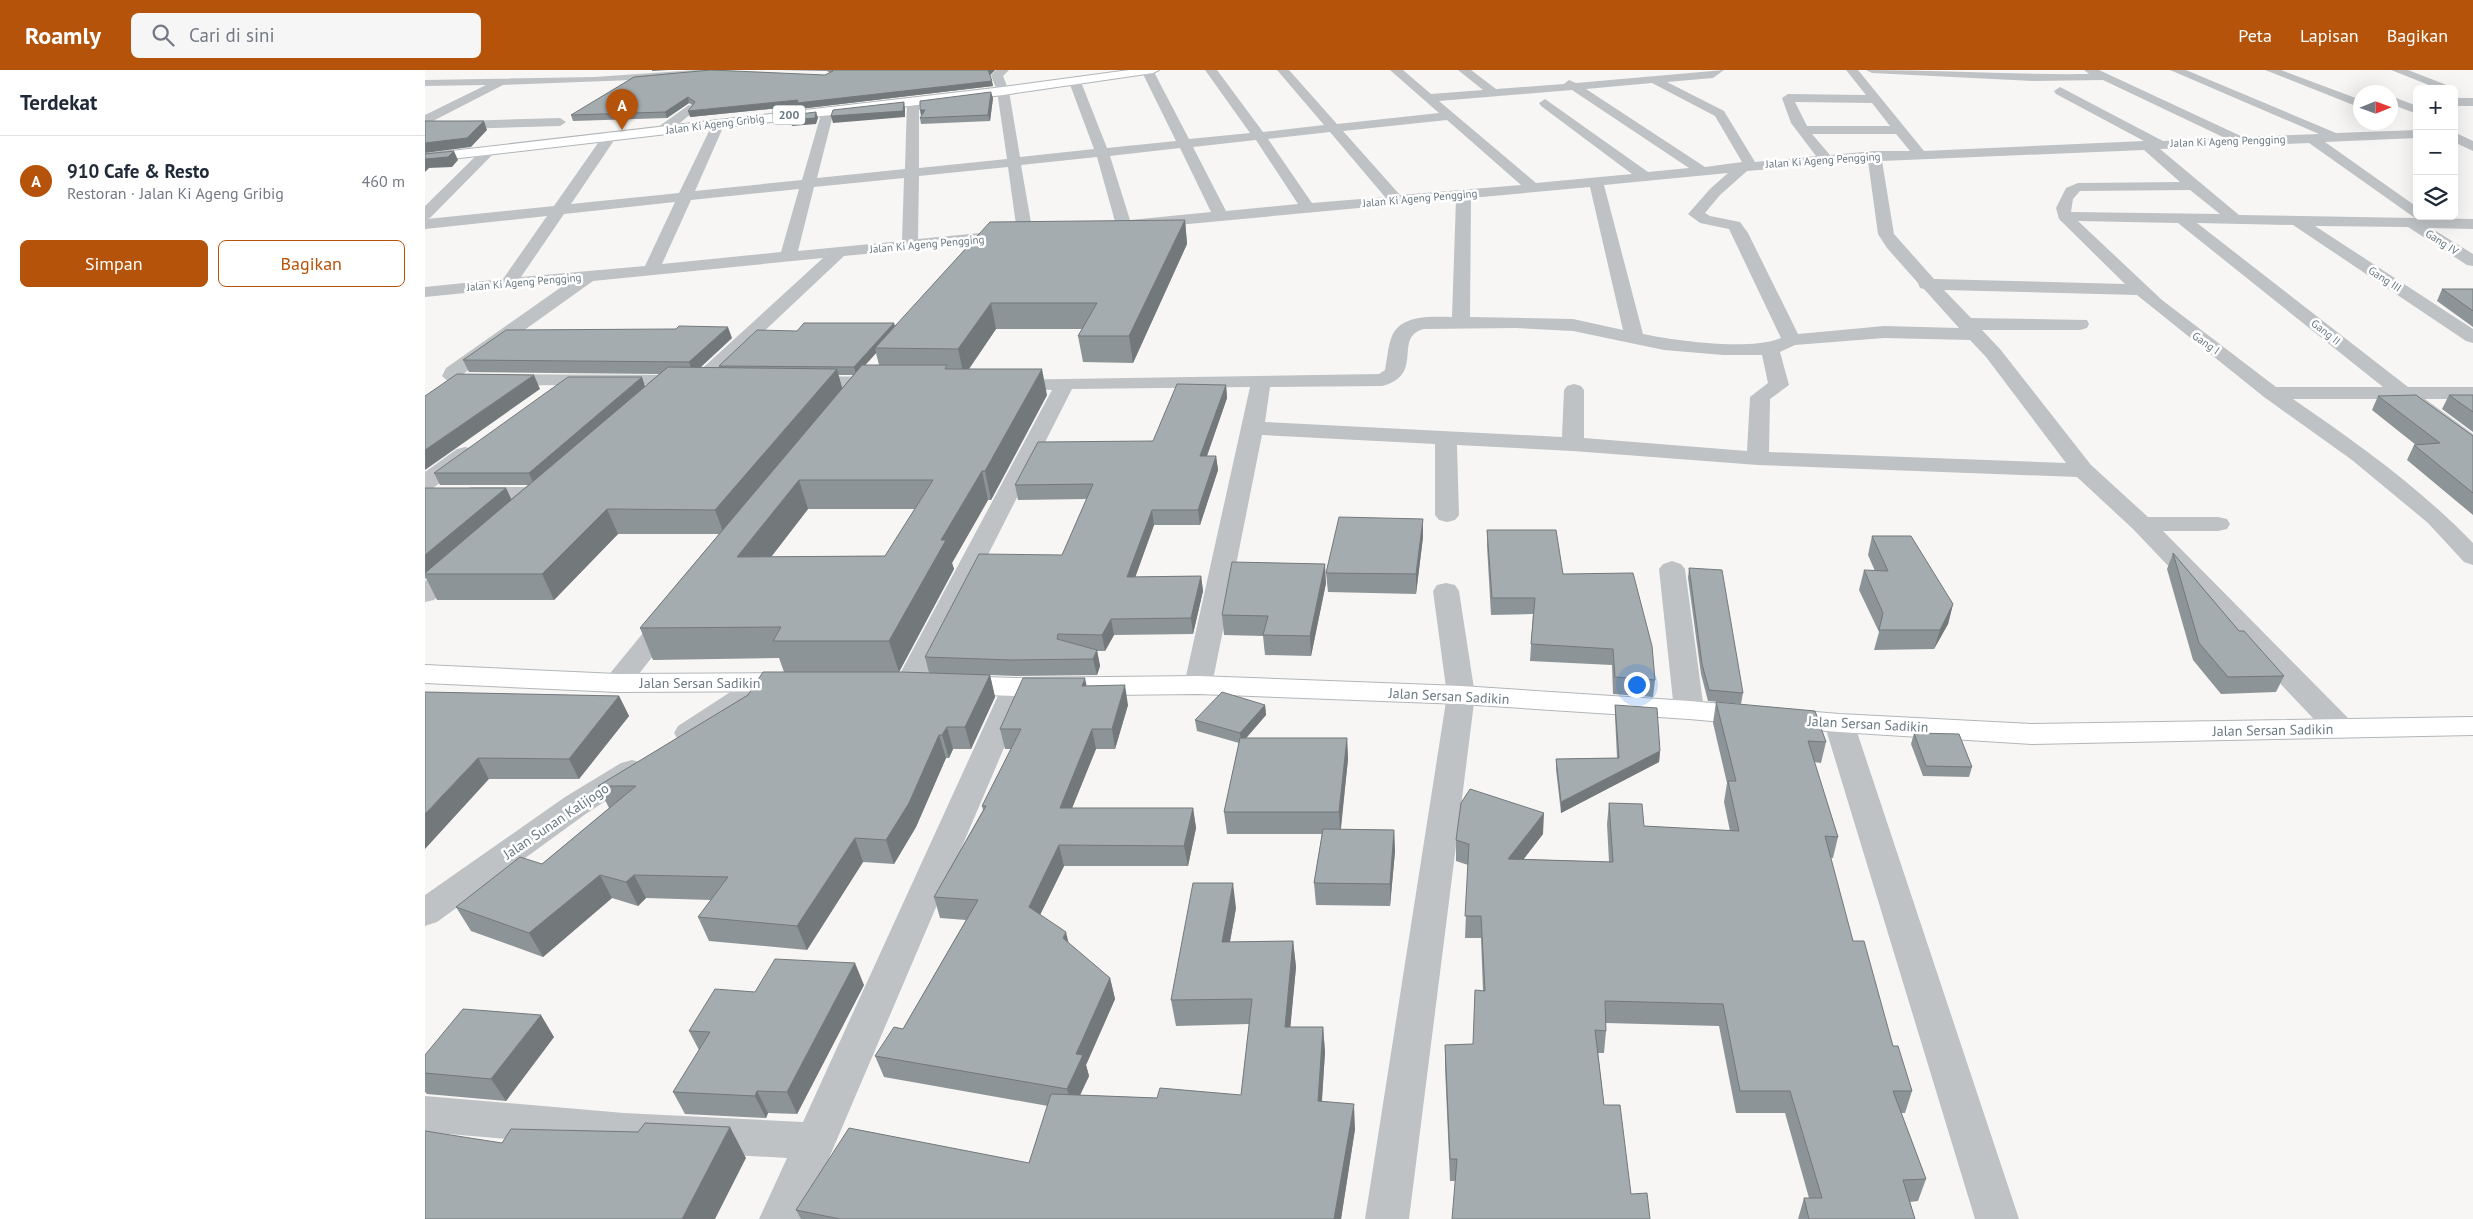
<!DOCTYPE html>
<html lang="id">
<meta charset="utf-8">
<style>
:root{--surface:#fff;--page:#f6f6f7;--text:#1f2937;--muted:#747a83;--line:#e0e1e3;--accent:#b45309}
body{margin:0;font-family:"PT Sans",sans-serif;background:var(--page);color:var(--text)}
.controls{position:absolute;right:15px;top:15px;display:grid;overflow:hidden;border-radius:8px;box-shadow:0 5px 20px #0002}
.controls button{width:45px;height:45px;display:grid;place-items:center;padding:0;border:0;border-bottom:1px solid var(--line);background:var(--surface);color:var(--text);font:25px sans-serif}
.compass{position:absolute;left:1928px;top:15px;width:45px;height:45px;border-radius:50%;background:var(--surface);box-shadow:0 5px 20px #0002;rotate:89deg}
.you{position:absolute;left:1211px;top:614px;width:18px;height:18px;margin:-12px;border:4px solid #fff;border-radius:50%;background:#1a73e8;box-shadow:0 0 0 8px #1a73e833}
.badge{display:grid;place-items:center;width:32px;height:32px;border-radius:50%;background:var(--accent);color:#fff;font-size:16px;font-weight:700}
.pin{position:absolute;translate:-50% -41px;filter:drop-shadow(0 1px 2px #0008)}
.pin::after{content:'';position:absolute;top:26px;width:18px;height:15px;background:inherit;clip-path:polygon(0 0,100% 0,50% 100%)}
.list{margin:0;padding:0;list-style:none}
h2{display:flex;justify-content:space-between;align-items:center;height:65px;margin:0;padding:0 20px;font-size:21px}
h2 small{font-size:16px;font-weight:400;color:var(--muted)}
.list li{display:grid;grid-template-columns:32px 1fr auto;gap:15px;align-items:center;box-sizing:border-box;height:90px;padding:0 20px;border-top:1px solid var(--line)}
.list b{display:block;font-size:19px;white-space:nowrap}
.list p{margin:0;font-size:16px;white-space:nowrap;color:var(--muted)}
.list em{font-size:16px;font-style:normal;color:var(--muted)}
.actions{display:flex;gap:10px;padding:15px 20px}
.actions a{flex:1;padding:11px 0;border:1px solid var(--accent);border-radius:8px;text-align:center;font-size:18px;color:var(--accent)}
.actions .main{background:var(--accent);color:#fff}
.icon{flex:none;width:28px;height:28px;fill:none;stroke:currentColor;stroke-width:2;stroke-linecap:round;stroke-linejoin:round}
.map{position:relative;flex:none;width:2048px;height:1149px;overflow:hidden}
header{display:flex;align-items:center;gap:30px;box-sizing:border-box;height:70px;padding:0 25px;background:var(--accent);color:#fff}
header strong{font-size:24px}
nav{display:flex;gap:28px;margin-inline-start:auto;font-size:18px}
.search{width:350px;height:45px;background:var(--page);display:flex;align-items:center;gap:12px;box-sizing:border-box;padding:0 18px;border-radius:8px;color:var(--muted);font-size:19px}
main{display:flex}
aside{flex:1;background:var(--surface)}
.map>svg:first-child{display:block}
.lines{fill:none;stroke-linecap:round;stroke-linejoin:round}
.secondary-casing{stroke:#b1b6b9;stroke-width:2}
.primary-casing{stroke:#b0b5b7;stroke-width:2}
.street{fill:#bec2c5;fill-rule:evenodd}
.secondary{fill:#fff;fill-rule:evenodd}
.primary{fill:#fff;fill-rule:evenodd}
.wall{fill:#8d9497;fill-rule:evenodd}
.shaded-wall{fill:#73787b}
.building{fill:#a4acb0;stroke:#73787b;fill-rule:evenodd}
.labels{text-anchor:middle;stroke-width:5;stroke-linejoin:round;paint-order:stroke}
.far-street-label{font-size:11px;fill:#697981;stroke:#fff}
.shield{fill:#fff;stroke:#96a1a7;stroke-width:1}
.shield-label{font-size:12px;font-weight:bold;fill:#697981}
.street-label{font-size:14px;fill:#697981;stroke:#fff}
</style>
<header>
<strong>Roamly</strong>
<div class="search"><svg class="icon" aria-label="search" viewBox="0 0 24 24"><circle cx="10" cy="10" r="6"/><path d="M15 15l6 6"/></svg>Cari di sini</div>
<nav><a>Peta</a><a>Lapisan</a><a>Bagikan</a></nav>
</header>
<main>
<aside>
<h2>Terdekat<small></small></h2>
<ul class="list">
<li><span class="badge">A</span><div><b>910 Cafe &amp; Resto</b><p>Restoran · Jalan Ki Ageng Gribig</p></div><em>460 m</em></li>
</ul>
<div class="actions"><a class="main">Simpan</a><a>Bagikan</a></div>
</aside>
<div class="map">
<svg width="2048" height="1149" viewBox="0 0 2048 1149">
<rect width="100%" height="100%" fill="#f7f6f4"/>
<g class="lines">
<g class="secondary-casing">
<path id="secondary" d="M0,595L192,604L368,603L378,606L382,612L378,618L368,621L192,622L0,613Z
M531,606L591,608L773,606L1036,616L1264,631L1414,644L1607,654L2048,647V665L1607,674L1414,662L1264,649L1036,634L773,624L591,626L531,624L521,621L517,615L521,609Z"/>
</g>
<g class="primary-casing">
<path id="primary" d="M704,0H734L728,3L578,25L0,92V84L578,17Z"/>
</g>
<path class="street" d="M271,0H299L293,3L260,8L78,15L6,52L135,48L141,52L135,56L0,60V45L61,15L0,16V10L169,7Z
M571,0H584L578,6L584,21L595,87L669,79L644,12L650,9L656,12L682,78L751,71L716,0H728L764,69L825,63L780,0H792L838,62L899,55L852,0H864L912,54L1014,43L965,0H978L1006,24L1058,20L1033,0H1046L1071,19L1139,14L1144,10L1151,13L1299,0L1288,8L1242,12L1299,41L1330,92L1391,86L1366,53L1357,28L1363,24L1441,25L1421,0H1433L1499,81L1719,71L1631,24L1629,21L1635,17L1738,71L1800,68L1678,10L1608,11L1447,3L1441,0C1516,0 1590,5 1664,4L1659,0H1674L1818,67L1894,64L1745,0H1761L1911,63L1992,60V68L1900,72L1992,137V146H1998L1993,148L2048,149V159L2006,158L2048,184V196L2042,195L1983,157L1890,156L2048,259V273L2041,271L1868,155L1772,153L1983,317H2048V329H2000L2048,364V381L2040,379L1973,329H1868C1932,373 1994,417 2048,473V495L2039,492L2003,453L1927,390L1839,327L1712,225L1519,220L1546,248L1662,250L1664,254L1662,258L1655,260H1557L1575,279L1666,395L1723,447H1793L1802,449L1805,454L1802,459L1793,461H1738L1927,652L1931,659L1927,666L1916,669L1905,666L1708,459L1652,407L1333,395L1148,381L1032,375L1034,445L1030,450L1022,452L1014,450L1010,445V374L837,365L787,615L783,621L773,624L763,621L759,615L825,317L647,319L498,613L494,619L484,622L474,619L470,613L627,320L576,318L573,314L576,310L954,304L960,300C962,290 963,275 967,266C977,244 1007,247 1027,247L1031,129L699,160L691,155L672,87L596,95L608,164L606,167L600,169L593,166L586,170L419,186L283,314L33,316L26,314L17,306L21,298L142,213L0,227V217L78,209L122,146L0,159V136L60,77L65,76L72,80L5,148L2,149L129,136L180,63L185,62L192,66L146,134L254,123L288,53L294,49L300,53L270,121L377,110L397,41L403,37L409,41L392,108L480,99L482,31L488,27L494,31V98L582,89L572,21L566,5ZM1227,13L1290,46L1317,92L1280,97L1161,19ZM1147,20L1264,98L1223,102L1120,29L1114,33L1116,36L1207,104L1111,113L1014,31ZM1370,32L1447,33L1465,56H1382ZM1022,50L1096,115L975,125L918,61ZM905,62L960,127L887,133L843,69ZM1387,64H1471L1485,81H1449L1405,85ZM831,70L873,134L801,141L768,77ZM1884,73L1990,148L1814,145L1735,79ZM755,78L786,142L705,150L685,86ZM1719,80L1755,112L1653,113L1641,118L1631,138L1634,149L1700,214L1509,209L1469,164L1457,91ZM1443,91L1453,164L1462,178L1493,213L1495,218L1499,219L1534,258L1459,256L1373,264L1323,163L1315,152L1285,146L1280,143L1295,125L1322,101ZM583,97L592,162L586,160L493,169L494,106ZM1303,103L1285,119L1263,144L1275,153L1304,159L1356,268C1323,281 1253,271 1218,264L1179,115ZM479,108L477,171L373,181L389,117ZM1165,117L1198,260L1148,249L1045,247L1046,128ZM374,119L356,182L237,194L266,130ZM1765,120L1795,144L1646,142L1648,129L1655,121ZM250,132L220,196L96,207L139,144ZM1653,151L1753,153L1958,317H1851L1737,230ZM398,188L270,305L38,304L168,211ZM1091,258L1148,261L1239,280L1298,285H1337L1343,313L1325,327L1322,381L1159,368V320L1156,316L1149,314L1142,316L1139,320L1137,367L840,352L845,317L957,316C1001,305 967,267 999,259ZM1459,268L1545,270L1561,287L1641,393L1344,382L1345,329L1364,315L1355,282L1370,275Z
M1840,0H1856L1936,30V38Z
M1966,0H1983L2032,19L2029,22V19H2014Z
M1966,26L1992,36V44L1966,34Z
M2029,28H2048V36H2029Z
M264,35L268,36L270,39L268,42L243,63H233L232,60L233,57Z
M2029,62L2048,71V81L2029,72Z
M378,306L460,307L467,309L470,313L467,317L460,319L371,316L368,312L371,308Z
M40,377L48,379L51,384L48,389L8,418L0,420V402L32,379Z
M47,417H116L124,419L128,424L124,429L116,431H47L39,429L35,424L39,419Z
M34,487L43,490L47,495L43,500L9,530L0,532V511L25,490Z
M1247,491L1256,494L1260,499L1279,640L1274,647L1264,649L1254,647L1249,640L1234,499L1238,494Z
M1021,513L1030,515L1034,521L1050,625L984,1149H940L1022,625L1008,521L1012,515Z
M245,539L254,541L258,547L254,553L202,619L192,622L182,619L178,613L182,607L236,541Z
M340,603L350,606L354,612L350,618L275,670L264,673L253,670L249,663L253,656L330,606Z
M591,608L601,611L605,617L378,1149H334L362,1088L199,1079L0,1062V1026L199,1043L378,1052L577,617L581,611Z
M1414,644L1425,646L1429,653L1594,1149H1550L1399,653L1403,646Z
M207,690L218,693L223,700L218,707L162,743L12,852L0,856V825L140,727L196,693Z"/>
<use href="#secondary" class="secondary"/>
<use href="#primary" class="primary"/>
</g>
<path class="wall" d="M353,0H570L565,5L568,16L374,39L373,36L265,47L267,35L264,33L242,48L148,51L146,45L400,5L405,3L402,1Z
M568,28L565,51L496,54L495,48Z
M760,150L762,174L708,293L658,292L653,266L657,259H571L544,299L622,325L566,430H563L527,493L529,499L474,602L504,603L500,587L637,485L662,429L593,430L590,415L728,371L801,315L802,328L782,386H791L793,400L775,455H729L710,507L776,506L778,521L768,564L689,565L680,581H672L675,596L672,605L591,606L565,605L570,627L546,679H528L524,688H521L491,757L469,794L438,792L382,880L284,871L273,847L286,830L221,828L213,836L187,828L118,887L46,861L31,837L117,794L184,738L173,716L323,625L359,602L354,588L228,590L215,558L294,464H193L129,530H12L1,508L0,509V418H81L86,429L103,415H15L9,403L220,316L234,304L44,302L38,290L307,268L276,297H294V296L372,261L469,253L470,257ZM451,283L454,295H440L445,290ZM413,305H428L417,318ZM383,439H490L460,486L346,487Z
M2017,219H2048V257L2012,231Z
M2024,325H2048V362L2017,339Z
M1953,326L2048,366V445L1982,390L1989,375H1991L1947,340Z
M1062,460L1138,504L1230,610L1228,627L1188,624L1187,595L1105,591L1108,544L1066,545L1062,476Z
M1447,466L1528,534L1523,554L1509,579L1449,580L1454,562L1434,520L1439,500L1450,501L1443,485Z
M998,467L991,524L903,522L901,503Z
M1748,483L1814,561L1859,606L1851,622L1796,624L1768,590L1742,499Z
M1264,498L1318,623L1316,634L1283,631L1276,604L1263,508Z
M901,513L886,586L840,585L838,566L799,565L797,545Z
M661,616L703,635L690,679H671L647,738H768L771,758L763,796H639L615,845L643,873L685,908L690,929L661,995L664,1006L655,1025L732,1028L816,1025L824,954L751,956L746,930L811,838L805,872L868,871L871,897L865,957H898L900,982L897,1031L930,1059L916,1149H376L371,1140L604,1093L623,1036L459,1007L450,986L478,959L541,850L515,848L509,827L558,740L557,736L586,679H580L575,659Z
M0,622L194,626L204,646L154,709H64Z
M1291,632L1401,672L1396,693L1389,692L1413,767L1408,788H1405L1428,871L1468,976L1487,1021L1480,1043H1476L1501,1109L1493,1131L1485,1132L1490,1149H1373L1379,1128H1384L1360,1043H1311L1294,956L1181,953V961L1179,983H1173L1179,1035L1206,1124L1225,1149L1030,1111H1025L1020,997V975L1048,974L1058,921L1056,868H1040L1043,795L1031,791V770L1118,764L1098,789L1184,792L1182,754L1184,733L1219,756L1305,761L1299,732L1302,713L1288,653Z
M840,635L841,645L821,668H922L923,689L916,759L969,760L970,781L965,836L891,835L889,813L897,764H802L799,742L814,673L772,661L770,650Z
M1190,635L1235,681L1234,692L1136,743L1131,699V689L1192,688L1190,646Z
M1489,663L1547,697L1544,707L1498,706L1486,674Z
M439,915L372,1044L343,1043L341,1048L260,1044L248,1022L274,980L264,961L330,922Z
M129,967L81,1031L2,1024L0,1022V985Z"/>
<path class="shaded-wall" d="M227,0H244L227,1Z
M563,0H570L564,6Z
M567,11L568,16L374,39L373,36L265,47L263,41Z
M566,22L568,28L565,51L563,45Z
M263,27L264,33L242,48L240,42Z
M479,32L480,38V47L408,53L406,46Z
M495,40H500L496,46Z
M391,42L393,48L391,54L367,56L365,50Z
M59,51L62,60L46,77L0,83V73Z
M29,81L33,90L27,97L4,98L0,102V89Z
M760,150L762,174L708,293L704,266Z
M566,233L571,259L539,306L533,279Z
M469,253L471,261L450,278L451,283L431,305L429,297Z
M303,257L307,268L268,304L264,292Z
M412,299L418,321L299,464L290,440Z
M617,299L622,325L566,430L560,401Z
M109,305L115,319L0,400V380Z
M217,307L221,319L109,415L104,403Z
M801,315L802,328L777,400L775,386Z
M791,386L793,400L775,455L773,440Z
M557,401L563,430L527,493L529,499L474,602L464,571L516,470Z
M374,410L383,439L323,517L312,487Z
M81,418L88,433L0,504V485Z
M182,439L193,464L129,530L117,504Z
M727,440L729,455L705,522L702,507Z
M998,449V467L991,524V504Z
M900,494L901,513L886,586L885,566Z
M776,506L778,521L768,564L766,548Z
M1528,534L1523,554L1509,579L1515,560Z
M686,549L689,565L680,581L677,565Z
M672,580L675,596L672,605L668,589Z
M565,605L570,627L546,679L540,657Z
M660,608L664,627L657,616Z
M700,615L703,635L690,679L687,659Z
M194,626L204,646L154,709L144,689Z
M840,635L841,645L816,674L815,663Z
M522,657L528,679L524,688L517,665Z
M667,659L671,679L639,758L635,738Z
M514,665L521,688L491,757L469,794L461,770Z
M922,668L923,689L915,764L914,742Z
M1235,681L1234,692L1136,743V732Z
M53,688L64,709L0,779V744Z
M768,738L771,758L763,796L759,776Z
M1119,743L1118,764L1082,811L1083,789Z
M969,760L970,781L965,836V814Z
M430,768L438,792L382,880L372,856Z
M634,775L639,796L609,857L604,837Z
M175,805L187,828L118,887L104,863Z
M209,805L221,828L213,836L201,812Z
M808,813L811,838L800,898L797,872Z
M641,862L646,883L638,868Z
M868,871L871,897L863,983L860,957Z
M430,893L439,915L372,1044L362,1022Z
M685,908L690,929L661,995L664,1006L648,1040L642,1019L651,984Z
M116,945L129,967L81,1031L66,1009Z
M898,957L900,982L895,1056L893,1031Z
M332,1021L343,1043L341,1048L330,1026Z
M929,1034L930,1059L916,1149H909Z
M305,1057L321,1088L290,1149H257Z"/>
<path class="building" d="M286,0L400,5L408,1L407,0H563L567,11L372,33L373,30L263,41L270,32L263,27L240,42L146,45L209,7Z
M566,22L563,45L495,48L500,40H495V31Z
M479,32L478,41L406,46L408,40Z
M391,42L390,48L365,50L367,45Z
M0,51H59L42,68L0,73Z
M29,81L23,87L0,89V84Z
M760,150L704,266H653L672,233H566L533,279L450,278L565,152Z
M2017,219H2048V241Z
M379,253H469L429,297L294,296L332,260L372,261Z
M254,256L303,257L264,292L38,290L81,260L251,259Z
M437,295H522L520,299H617L560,401H557L516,470H521L464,571H348L356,557L215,558ZM374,410H508L460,486L312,487Z
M243,297L412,299L290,440L182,439L117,504H0V503Z
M32,304L109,305L0,380V326Z
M143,307H217L104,403H9Z
M752,314L801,315L775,386H791L773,440H727L702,507L776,506L766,548L686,549L677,565L633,564L632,569L672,580L668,589L587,590L500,587L554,484L637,485L668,414L590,415L613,372L728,371Z
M1991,325L2048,366V423L1989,375L2015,373L1953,326Z
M2024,325H2048V342Z
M0,418H81L0,485Z
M914,447L998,449L991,504L901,503Z
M1062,460H1131L1138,504L1208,503L1227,576L1230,610L1190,607L1188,579L1106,574L1110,528H1067Z
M1447,466H1486L1528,534L1515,560H1454L1458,543L1439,500L1463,501Z
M1748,483L1814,561H1819L1859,606L1803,607L1774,573Z
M807,492L900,494L885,566L838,565L843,546L797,545Z
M1264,498L1297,500L1318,623L1284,620L1277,594Z
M338,602H477L565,605L540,657H522L517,665H514L484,733L461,770L430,768L372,856L273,847L303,807L209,805L201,812L175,805L104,863L31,837L95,787L117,794L211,716H173L323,625Z
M598,608H660L657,616L700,615L687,659H667L635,738H768L759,776L634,775L604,837L641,862L638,868L685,908L651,984L658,985L642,1019L450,986L469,957L478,959L553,830L509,827L561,736H557L596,659H575Z
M0,622L194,626L144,689L53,688L0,744Z
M797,622L840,635L815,663L770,650Z
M1291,632L1390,641L1401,672L1383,671L1413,767L1400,766L1428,871H1439L1468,976H1473L1487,1021H1468L1501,1109L1478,1110L1490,1149H1384L1379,1128H1397L1365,1021H1315L1298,934L1180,931L1181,961L1170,960L1179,1035H1195L1206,1124L1222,1123L1225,1149H1027L1032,1089H1025L1020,975L1048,974L1050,920L1060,921L1056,846H1040L1044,774L1031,770L1036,733L1045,719L1119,743L1083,789L1188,792L1184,733L1217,734L1219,756L1314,761L1303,711H1311Z
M1190,635L1232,638L1235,681L1136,732L1131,689L1194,688Z
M1489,663L1534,664L1547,697L1501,696Z
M815,668H922L914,742H799Z
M898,759L969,760L965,814L889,813Z
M768,813H808L797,872L868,871L860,957H898L893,1031L929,1034L909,1149H415L371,1140L424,1058L604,1093L626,1024L732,1028L735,1018L816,1025L827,929L746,930Z
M350,889L430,893L362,1022L332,1021L330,1026L248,1022L285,962L264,961L290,919L330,922Z
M38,939L116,945L66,1009L0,1003V985Z
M220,1053L305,1057L257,1149H0V1061L77,1073L86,1059L213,1062Z"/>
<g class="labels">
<g class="far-street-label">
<text transform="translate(290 54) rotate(-7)" y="4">Jalan Ki Ageng Gribig</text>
<text transform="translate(1803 71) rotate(-2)" y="4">Jalan Ki Ageng Pengging</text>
<text transform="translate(1398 90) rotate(-4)" y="4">Jalan Ki Ageng Pengging</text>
<text transform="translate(995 128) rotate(-5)" y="4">Jalan Ki Ageng Pengging</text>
<text transform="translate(2017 172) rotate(33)" y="4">Gang IV</text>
<text transform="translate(502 174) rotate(-5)" y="4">Jalan Ki Ageng Pengging</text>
<text transform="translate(1960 209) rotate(33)" y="4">Gang III</text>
<text transform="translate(99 212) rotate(-5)" y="4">Jalan Ki Ageng Pengging</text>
<text transform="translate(1901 262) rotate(38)" y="4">Gang II</text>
<text transform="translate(1781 273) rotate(35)" y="4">Gang I</text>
</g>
<rect class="shield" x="348" y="35.5" width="32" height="19" rx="4"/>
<g class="shield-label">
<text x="364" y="49">200</text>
</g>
<g class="street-label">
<text x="275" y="618">Jalan Sersan Sadikin</text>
<text transform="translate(1024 626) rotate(3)" y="5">Jalan Sersan Sadikin</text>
<text transform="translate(1443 654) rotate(3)" y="5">Jalan Sersan Sadikin</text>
<text transform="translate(1848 660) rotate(-1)" y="5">Jalan Sersan Sadikin</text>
<text transform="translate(131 751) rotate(-34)" y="5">Jalan Sunan Kalijogo</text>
</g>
</g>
</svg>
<div class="controls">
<button>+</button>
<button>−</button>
<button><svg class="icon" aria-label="layers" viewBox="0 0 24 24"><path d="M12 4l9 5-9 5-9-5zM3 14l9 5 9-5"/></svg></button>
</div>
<svg class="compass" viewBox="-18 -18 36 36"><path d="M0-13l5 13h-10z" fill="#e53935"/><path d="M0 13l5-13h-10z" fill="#747a83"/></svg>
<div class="you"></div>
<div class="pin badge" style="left:197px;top:60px">A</div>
</div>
</main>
